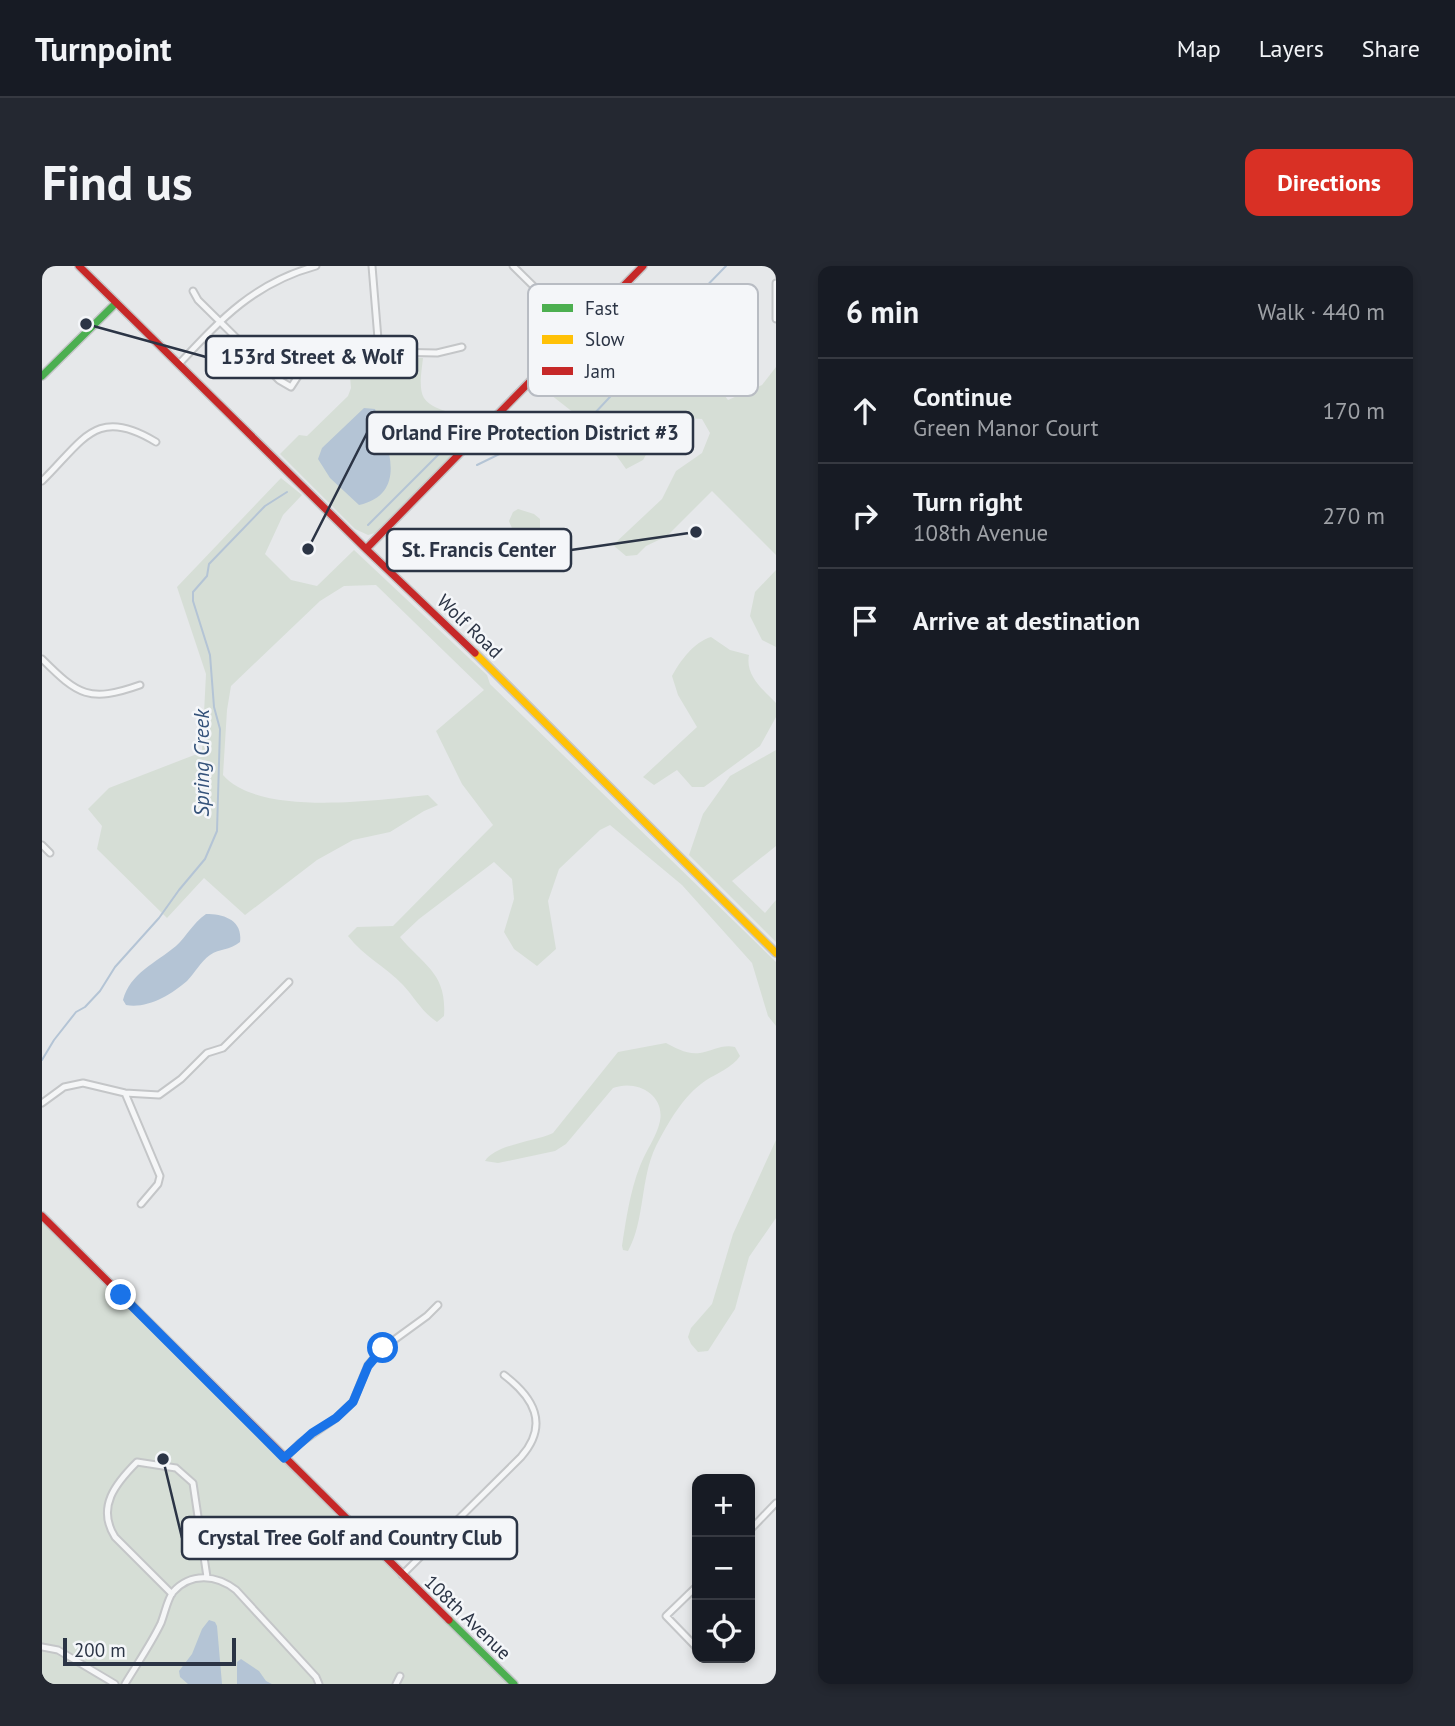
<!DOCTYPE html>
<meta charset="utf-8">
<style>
:root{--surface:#171b24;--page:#242831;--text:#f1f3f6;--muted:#9ea1a6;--line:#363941;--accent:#d93025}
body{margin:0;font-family:"PT Sans",sans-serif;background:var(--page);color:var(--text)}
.controls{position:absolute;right:21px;bottom:21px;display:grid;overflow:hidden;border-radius:14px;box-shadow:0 4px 10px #0003}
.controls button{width:63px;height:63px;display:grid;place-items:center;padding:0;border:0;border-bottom:2px solid var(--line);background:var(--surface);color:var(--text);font:35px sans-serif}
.scale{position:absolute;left:21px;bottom:18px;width:173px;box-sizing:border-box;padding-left:7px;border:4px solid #2b3445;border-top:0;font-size:19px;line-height:24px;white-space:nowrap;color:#2b3445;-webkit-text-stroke:5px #f4f6f9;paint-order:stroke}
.stop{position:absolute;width:21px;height:21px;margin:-16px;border:5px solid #1a73e8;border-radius:50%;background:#fff}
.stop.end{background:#1a73e8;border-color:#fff;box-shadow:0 2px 7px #0008}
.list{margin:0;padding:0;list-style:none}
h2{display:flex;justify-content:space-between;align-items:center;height:91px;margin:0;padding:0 28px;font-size:30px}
h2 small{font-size:23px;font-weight:400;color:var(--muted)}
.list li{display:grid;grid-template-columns:46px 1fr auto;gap:21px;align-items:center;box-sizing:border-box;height:105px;padding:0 28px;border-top:2px solid var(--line)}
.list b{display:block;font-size:26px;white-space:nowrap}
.list p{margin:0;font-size:23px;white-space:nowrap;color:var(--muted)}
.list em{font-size:23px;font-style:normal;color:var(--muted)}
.icon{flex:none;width:38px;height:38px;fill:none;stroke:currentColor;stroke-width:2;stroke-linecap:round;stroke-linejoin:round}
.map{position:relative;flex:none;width:734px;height:1418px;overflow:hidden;border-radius:14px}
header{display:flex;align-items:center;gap:42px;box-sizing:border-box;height:98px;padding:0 35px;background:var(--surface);border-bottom:2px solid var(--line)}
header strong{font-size:33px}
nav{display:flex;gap:38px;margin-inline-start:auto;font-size:24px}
.intro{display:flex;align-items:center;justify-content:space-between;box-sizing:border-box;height:168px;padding:0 42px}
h1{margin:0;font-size:49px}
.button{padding:18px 32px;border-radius:14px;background:var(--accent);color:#fff;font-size:24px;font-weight:700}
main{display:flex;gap:42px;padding:0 42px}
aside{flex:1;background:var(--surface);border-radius:14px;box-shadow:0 4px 10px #0003}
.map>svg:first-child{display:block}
.green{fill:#d6ded6}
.water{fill:#b4c4d5}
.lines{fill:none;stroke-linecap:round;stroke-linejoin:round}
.stream{stroke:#b4c4d5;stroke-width:2}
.street-casing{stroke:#c4c6c8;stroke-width:9}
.fast-casing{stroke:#c4c6c8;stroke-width:10}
.slow-casing{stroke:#c4c6c8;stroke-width:10}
.jam-casing{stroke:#c4c6c8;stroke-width:10}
.street{stroke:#f5f6f7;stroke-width:5}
.fast{stroke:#4caf50;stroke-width:7}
.slow{stroke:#ffc107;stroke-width:7}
.jam{stroke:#c62828;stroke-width:7}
.route{stroke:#1a73e8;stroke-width:9}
.labels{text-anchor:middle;stroke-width:5;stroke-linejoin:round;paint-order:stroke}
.street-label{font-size:19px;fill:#2b3445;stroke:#f4f6f9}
.water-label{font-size:21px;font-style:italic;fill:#34527a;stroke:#f4f6f9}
.key{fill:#f4f6f9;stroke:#b8bcc3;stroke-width:2}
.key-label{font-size:19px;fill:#2b3445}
.leader{fill:none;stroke:#2b3445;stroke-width:2.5}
.callout-dot{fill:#2b3445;stroke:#f4f6f9;stroke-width:2.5}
.callout{fill:#f4f6f9;stroke:#2b3445;stroke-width:2.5}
.callout-label{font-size:21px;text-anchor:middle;font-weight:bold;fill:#2b3445}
</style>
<header>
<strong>Turnpoint</strong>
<nav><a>Map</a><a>Layers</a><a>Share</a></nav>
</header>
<div class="intro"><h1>Find us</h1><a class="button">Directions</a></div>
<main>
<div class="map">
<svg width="734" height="1418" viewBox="0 0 734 1418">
<rect width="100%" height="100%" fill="#e6e8ea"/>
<path class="green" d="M575,39L607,70L627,50L645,55L681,91L676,121L686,134L720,119L734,101V289L670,225L625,270L604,280L595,289L584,290L571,279L620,233L634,205L660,187L668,167L660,153L644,152L614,171L601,194L584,203L567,179L564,159L532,147L495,118Z
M306,89L381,92C380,103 376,122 382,132C392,148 430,150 447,152L333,267L326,269L313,263L238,188L257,169L265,170L306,130L309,122Z
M239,212L260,229L241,249L223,288L249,314L275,320L312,284L445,409L448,418L734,696V760L726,750L710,697L640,619L568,559L558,564L517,603L506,635L514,683L495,700L472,683L462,666L472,633L470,613L452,596L377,653L358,671C382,700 405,707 402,750L395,756C380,746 373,732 361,719C344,701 321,690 306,670L315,661L351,660L451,559L420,518L394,465L442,424L334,319L302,320L278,335L189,420L185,444L181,509C217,551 336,534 386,529L396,539L382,545L348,566L311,574L275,594L203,649L162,612L125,652L55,583L60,560L46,543L67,522L160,486L164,408L135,321Z
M476,243L492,248L498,253V271L496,272C479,272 473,272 467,255L471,246Z
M734,304V381L720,374L708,350L713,326Z
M669,371L688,384L707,389C703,409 721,424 734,437V451L718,480L662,521H650L635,504L612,519L601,511L655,461L636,429L630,410C638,395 652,376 669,371Z
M734,484V580L690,615L723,647L734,634V676L647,589L661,548L688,510Z
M624,777C634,782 645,789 658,787C670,785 680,778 693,781L698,790C690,802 675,807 663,815C641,830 626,857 614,880C598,913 603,955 586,985L581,984L580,980C584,954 588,925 598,900C603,886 615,870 618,855C623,828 594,813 571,822L524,878L513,885L456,897L443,895C454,878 492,876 511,867L576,786Z
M734,874V952L707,991L693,1043L666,1085L656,1086L649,1078L646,1071L649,1062L670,1038L691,968Z
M0,955L473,1418H0Z"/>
<path class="water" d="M322,142L333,143C345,177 368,227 317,239L288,212L276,193L280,182Z
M164,648C182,648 201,654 198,676C187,685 178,682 168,689C158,696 153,707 145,715C129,729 105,743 84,739L81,734C88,707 114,697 134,680C145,670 150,658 164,648Z
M167,1354L173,1356L175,1360L180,1418H146L138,1411L137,1405L150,1388L160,1363Z
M199,1393L217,1405L224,1415L230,1418H195V1396Z"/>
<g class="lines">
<path class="stream" d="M435,199L523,156L551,149L596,101L649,36L684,0
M326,259L398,187
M0,794L12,774L34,746L43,741L58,725L73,701L117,652L137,624L163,593L175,565L178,463L172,441L168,389L151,335V326L165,310L167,298L223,240L245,226"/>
<g class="street-casing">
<path id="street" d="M330,0L337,85
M471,0L537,65
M734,17V53
M151,25L156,34L237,114L249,121L262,101L282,88L298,85L395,87L420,81
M137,98C179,53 212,17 274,0
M0,215C41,175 54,139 114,176
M0,393C36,429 47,437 98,419
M0,579L8,587
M83,827L118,910L116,918L99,938
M0,837L22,821L41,817L83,827L117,829L139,813L165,787L181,782L247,716
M243,1192L258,1177L294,1152L311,1136L326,1099L341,1082L385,1050L396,1039
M708,1264L734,1237
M360,1309L479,1191C508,1158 491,1131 462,1109
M655,1320L624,1350L655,1382
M130,1328L73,1271C54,1241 74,1217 95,1196L134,1202L151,1217L165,1311
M0,1381L16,1384L73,1418
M83,1418C95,1398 109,1378 119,1357C123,1347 125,1334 131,1326C149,1306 175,1309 194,1324L274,1411L277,1418
M354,1418L358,1410"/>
</g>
<g class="fast-casing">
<path id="fast" d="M0,110L74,37
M407,1354L472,1418"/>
</g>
<g class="slow-casing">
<path id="slow" d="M433,387L734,687"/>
</g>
<g class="jam-casing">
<path id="jam" d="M37,0L324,283L433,387
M324,283L601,0
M0,950L407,1354"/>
</g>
<use href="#street" class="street"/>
<use href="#fast" class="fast"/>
<use href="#slow" class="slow"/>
<use href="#jam" class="jam"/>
</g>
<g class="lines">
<path class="route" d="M79,1029L242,1192L270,1167L294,1152L311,1136L326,1100L341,1082"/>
</g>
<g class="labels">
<g class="street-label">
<text transform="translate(428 360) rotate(44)" y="7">Wolf Road</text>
<text transform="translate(426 1351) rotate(44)" y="7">108th Avenue</text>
</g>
<g class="water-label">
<text transform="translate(160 497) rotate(-90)" y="7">Spring Creek</text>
</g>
</g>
<rect x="486" y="18" width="230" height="112" rx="10" class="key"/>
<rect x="500" y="38" width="31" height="8" fill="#4caf50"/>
<rect x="500" y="69" width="31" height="9" fill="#ffc107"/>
<rect x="500" y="101" width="31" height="8" fill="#c62828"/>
<g class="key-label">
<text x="543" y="49">Fast</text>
<text x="543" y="80">Slow</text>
<text x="543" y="112">Jam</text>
</g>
<path class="leader" d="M44 58L164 91M266 283L325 167M654 266L529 284M121 1193L140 1272"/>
<g class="callout-dot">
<circle cx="44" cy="58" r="7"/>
<circle cx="266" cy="283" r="7"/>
<circle cx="654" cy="266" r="7"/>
<circle cx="121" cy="1193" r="7"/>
</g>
<g class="callout">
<rect x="164" y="70" width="211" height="42" rx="7"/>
<rect x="325" y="146" width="326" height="42" rx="7"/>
<rect x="345" y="263" width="184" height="42" rx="7"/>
<rect x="140" y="1251" width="335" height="42" rx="7"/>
</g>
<g class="callout-label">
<text x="270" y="98">153rd Street &amp; Wolf</text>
<text x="488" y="174">Orland Fire Protection District #3</text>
<text x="437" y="291">St. Francis Center</text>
<text x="308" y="1279">Crystal Tree Golf and Country Club</text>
</g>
</svg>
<div class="controls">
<button>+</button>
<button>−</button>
<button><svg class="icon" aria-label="locate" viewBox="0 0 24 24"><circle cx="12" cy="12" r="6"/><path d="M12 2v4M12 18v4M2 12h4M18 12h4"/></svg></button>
</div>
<div class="scale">200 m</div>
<div class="stop" style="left:341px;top:1082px"></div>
<div class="stop end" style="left:79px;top:1029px"></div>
</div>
<aside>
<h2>6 min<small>Walk · 440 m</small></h2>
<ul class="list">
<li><svg class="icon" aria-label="ahead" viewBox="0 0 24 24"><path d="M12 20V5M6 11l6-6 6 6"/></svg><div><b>Continue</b><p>Green Manor Court</p></div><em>170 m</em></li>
<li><svg class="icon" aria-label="right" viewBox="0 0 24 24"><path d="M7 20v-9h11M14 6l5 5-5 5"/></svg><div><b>Turn right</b><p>108th Avenue</p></div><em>270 m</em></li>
<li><svg class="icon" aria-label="arrive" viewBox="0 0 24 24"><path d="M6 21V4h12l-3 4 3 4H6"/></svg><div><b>Arrive at destination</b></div></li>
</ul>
</aside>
</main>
